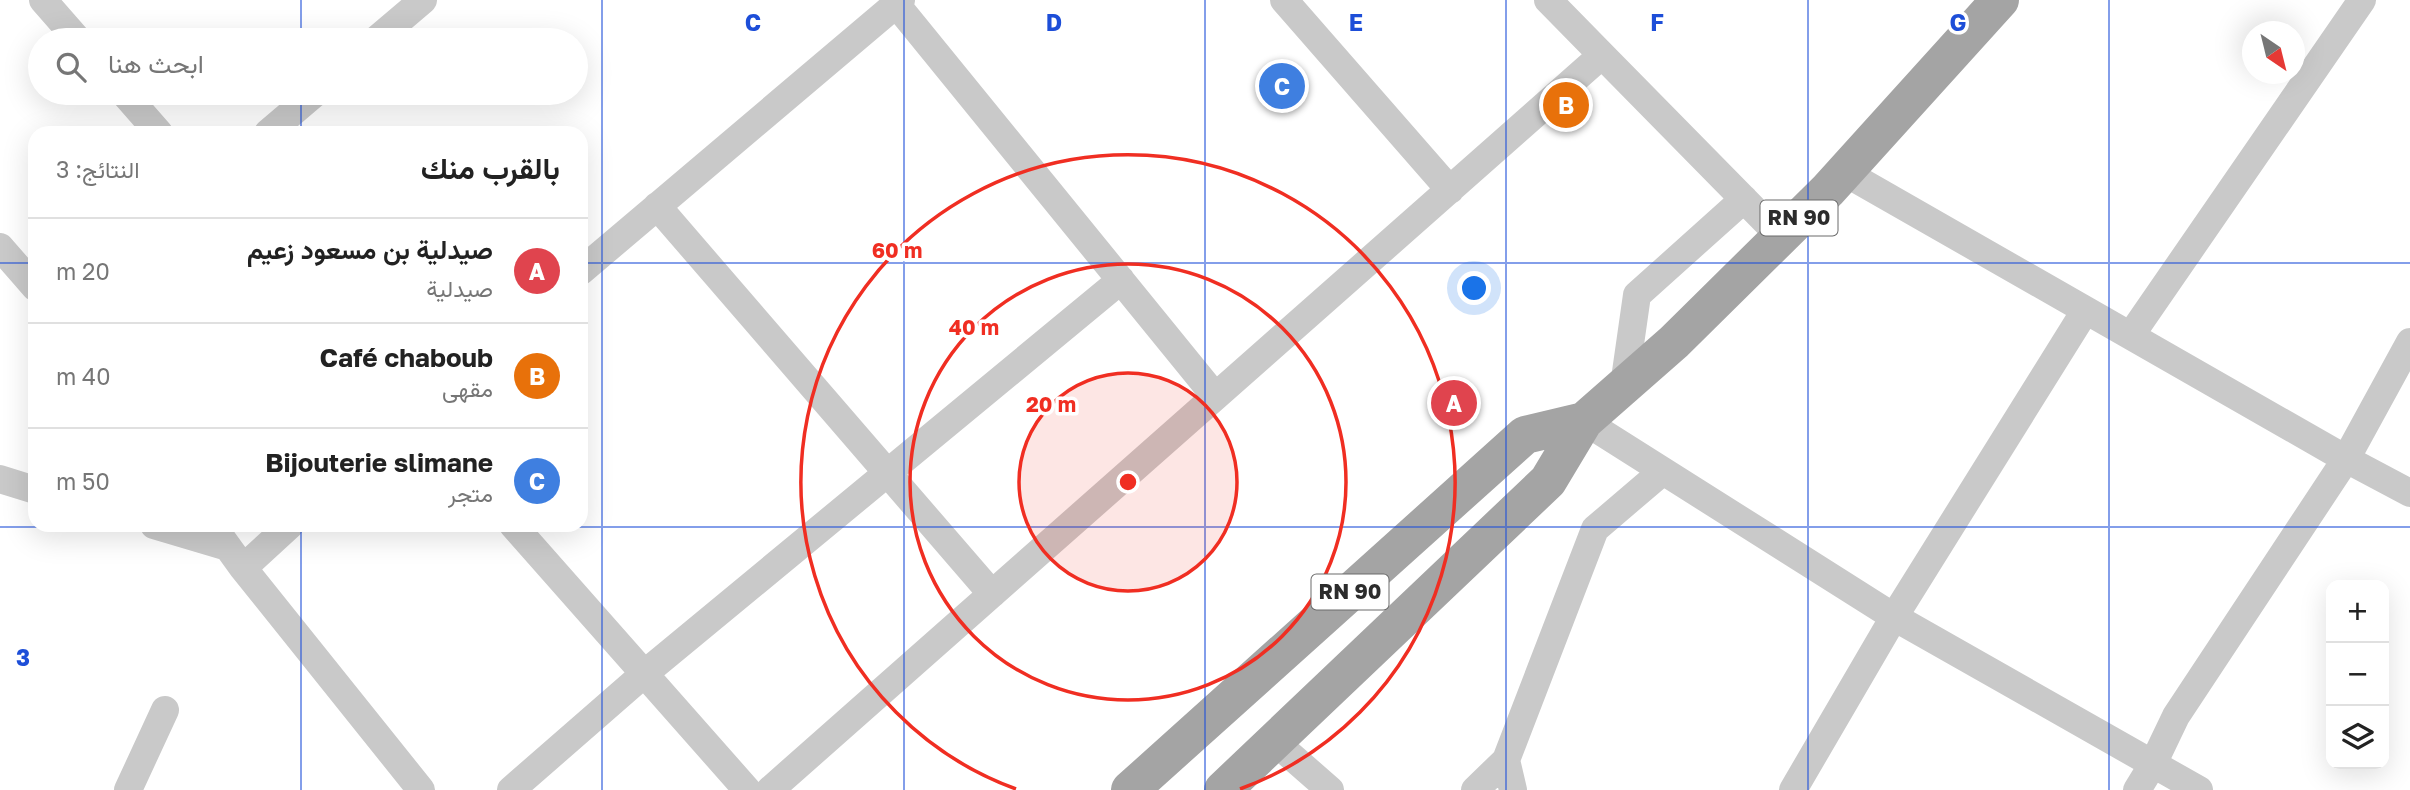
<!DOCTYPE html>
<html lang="ar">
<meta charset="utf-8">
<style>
:root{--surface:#fff;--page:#f2f2f2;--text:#222;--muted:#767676;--line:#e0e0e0;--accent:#f02e22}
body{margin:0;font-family:"Golos Text",Vazirmatn,sans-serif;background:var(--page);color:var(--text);direction:rtl}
.controls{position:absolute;right:21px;bottom:21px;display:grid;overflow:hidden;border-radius:14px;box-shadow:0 7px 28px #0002}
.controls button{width:63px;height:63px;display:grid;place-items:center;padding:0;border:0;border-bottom:2px solid var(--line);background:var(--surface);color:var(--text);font:35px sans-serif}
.compass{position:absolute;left:2242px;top:21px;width:63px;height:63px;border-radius:50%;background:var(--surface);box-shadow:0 7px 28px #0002;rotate:145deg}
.you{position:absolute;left:1475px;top:289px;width:24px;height:24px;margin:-18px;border:5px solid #fff;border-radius:50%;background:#1a73e8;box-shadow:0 0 0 10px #1a73e833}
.badge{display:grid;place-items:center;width:46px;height:46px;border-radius:50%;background:var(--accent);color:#fff;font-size:23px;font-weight:700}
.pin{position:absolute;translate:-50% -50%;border:4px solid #fff;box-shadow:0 2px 7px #0006}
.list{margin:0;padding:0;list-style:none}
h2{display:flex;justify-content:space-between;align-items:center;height:91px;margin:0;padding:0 28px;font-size:30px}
h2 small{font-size:23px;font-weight:400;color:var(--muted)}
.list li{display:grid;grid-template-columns:46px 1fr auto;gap:21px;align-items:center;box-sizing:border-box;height:105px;padding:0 28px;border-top:2px solid var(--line)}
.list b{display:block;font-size:26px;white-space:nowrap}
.list p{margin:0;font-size:23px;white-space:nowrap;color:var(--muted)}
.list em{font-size:23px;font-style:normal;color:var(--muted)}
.icon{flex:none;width:38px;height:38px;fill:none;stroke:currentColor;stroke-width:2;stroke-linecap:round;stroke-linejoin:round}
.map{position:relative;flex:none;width:2410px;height:790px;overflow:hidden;direction:ltr}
.search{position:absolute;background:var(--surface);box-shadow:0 7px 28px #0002;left:28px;top:28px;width:560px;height:77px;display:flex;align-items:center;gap:18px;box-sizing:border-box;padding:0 24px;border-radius:38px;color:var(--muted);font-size:26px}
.panel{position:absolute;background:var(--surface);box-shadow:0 7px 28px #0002;left:28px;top:126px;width:560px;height:406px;border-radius:21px;direction:rtl}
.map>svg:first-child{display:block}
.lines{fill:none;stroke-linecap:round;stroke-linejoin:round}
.street{stroke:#c9c9c9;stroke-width:28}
.primary{stroke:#a4a4a4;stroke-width:38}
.grid{fill:none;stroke:#1d4ed8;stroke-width:2;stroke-opacity:0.55}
.ring{fill:none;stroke:#f02e22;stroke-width:3.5}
.labels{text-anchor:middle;stroke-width:7;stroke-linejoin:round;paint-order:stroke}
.shield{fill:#fff;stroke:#6b6b6b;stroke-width:2}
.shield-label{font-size:21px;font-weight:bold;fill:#2c2c2c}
.grid-label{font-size:23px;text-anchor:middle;font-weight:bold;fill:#1d4ed8;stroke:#fff;stroke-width:7;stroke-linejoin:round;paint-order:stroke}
.centre{fill:#f02e22;stroke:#fff;stroke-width:3.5}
.ring-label{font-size:21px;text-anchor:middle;font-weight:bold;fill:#f02e22;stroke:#fff;stroke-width:7;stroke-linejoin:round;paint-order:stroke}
</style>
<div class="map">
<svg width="2410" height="790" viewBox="0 0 2410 790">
<rect width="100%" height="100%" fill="#fff"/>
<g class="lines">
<path class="street" d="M43,0L78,40
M1284,0L1450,190
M1548,0L1602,55
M896,4L1215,396
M376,40L423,0
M124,93L159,133
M268,133L315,93
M1844,172L2346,459L2410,493
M657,206L992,594
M0,247L35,287
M581,271L901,0
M2131,335L2362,0
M1624,386L1637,295L1744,199
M1584,421L1894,617L2199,790
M0,479L35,490
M154,525L228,547
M212,525L243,568L421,790
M513,525L747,790
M243,568L290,525
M1274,741L1330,790
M1506,760L1513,790
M128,790L165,710
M511,790L644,674L1121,280
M770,790L1602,55L1780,236
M1475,790L1506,760L1595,529L1663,471
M1793,790L1894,617L2085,311
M2137,790L2153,764L2176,716L2346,459L2410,342"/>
<path class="primary" d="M1130,790L1525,435L1584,421
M1223,790L1548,481L1584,421L1674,342L1828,190L2000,0"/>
</g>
<path class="grid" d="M301,0V40M602,0V790M904,0V790M1205,0V790M1506,0V790M1808,0V790M2109,0V790M301,93V133M0,263H35M581,263H2410M301,525V790M0,527H2410"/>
<circle cx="1128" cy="482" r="109" fill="#f02e22" fill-opacity=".12"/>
<g class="ring">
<circle cx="1128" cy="482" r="109"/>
<circle cx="1128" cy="482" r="218"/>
<path d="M1016 789A327 327 0 1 1 1240 789"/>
</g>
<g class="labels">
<g class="shield">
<rect x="1760.5" y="200.5" width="77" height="35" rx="5"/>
<rect x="1311.5" y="574.5" width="77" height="35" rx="5"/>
</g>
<g class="shield-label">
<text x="1799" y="225">RN 90</text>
<text x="1350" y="599">RN 90</text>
</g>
</g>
<g class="grid-label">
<text x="753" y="31">C</text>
<text x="1054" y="31">D</text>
<text x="1356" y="31">E</text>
<text x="1657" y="31">F</text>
<text x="1958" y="31">G</text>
<text x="23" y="666">3</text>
</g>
<circle cx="1128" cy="482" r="10" class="centre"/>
<g class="ring-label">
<text x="897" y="258">60 m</text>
<text x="974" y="335">40 m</text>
<text x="1051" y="412">20 m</text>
</g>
</svg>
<div class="controls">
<button>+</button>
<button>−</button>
<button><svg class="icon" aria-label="layers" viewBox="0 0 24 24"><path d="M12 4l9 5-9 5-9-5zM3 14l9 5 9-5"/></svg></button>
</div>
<svg class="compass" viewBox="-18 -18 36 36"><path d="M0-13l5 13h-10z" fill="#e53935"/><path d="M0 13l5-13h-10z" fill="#767676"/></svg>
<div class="you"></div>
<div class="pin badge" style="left:1454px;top:403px;background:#e0444e">A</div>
<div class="pin badge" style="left:1566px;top:105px;background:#e8710a">B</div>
<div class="pin badge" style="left:1282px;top:86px;background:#3f7fe0">C</div>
<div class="search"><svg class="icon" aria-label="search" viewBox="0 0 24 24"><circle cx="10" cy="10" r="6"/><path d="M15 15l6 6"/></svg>ابحث هنا</div>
<section class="panel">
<h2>بالقرب منك<small>النتائج: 3</small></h2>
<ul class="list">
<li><span class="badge" style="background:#e0444e">A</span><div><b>صيدلية بن مسعود زعيم</b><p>صيدلية</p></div><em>20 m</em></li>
<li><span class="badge" style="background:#e8710a">B</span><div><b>Café chaboub</b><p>مقهى</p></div><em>40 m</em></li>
<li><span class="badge" style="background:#3f7fe0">C</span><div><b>Bijouterie slimane</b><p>متجر</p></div><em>50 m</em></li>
</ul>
</section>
</div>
